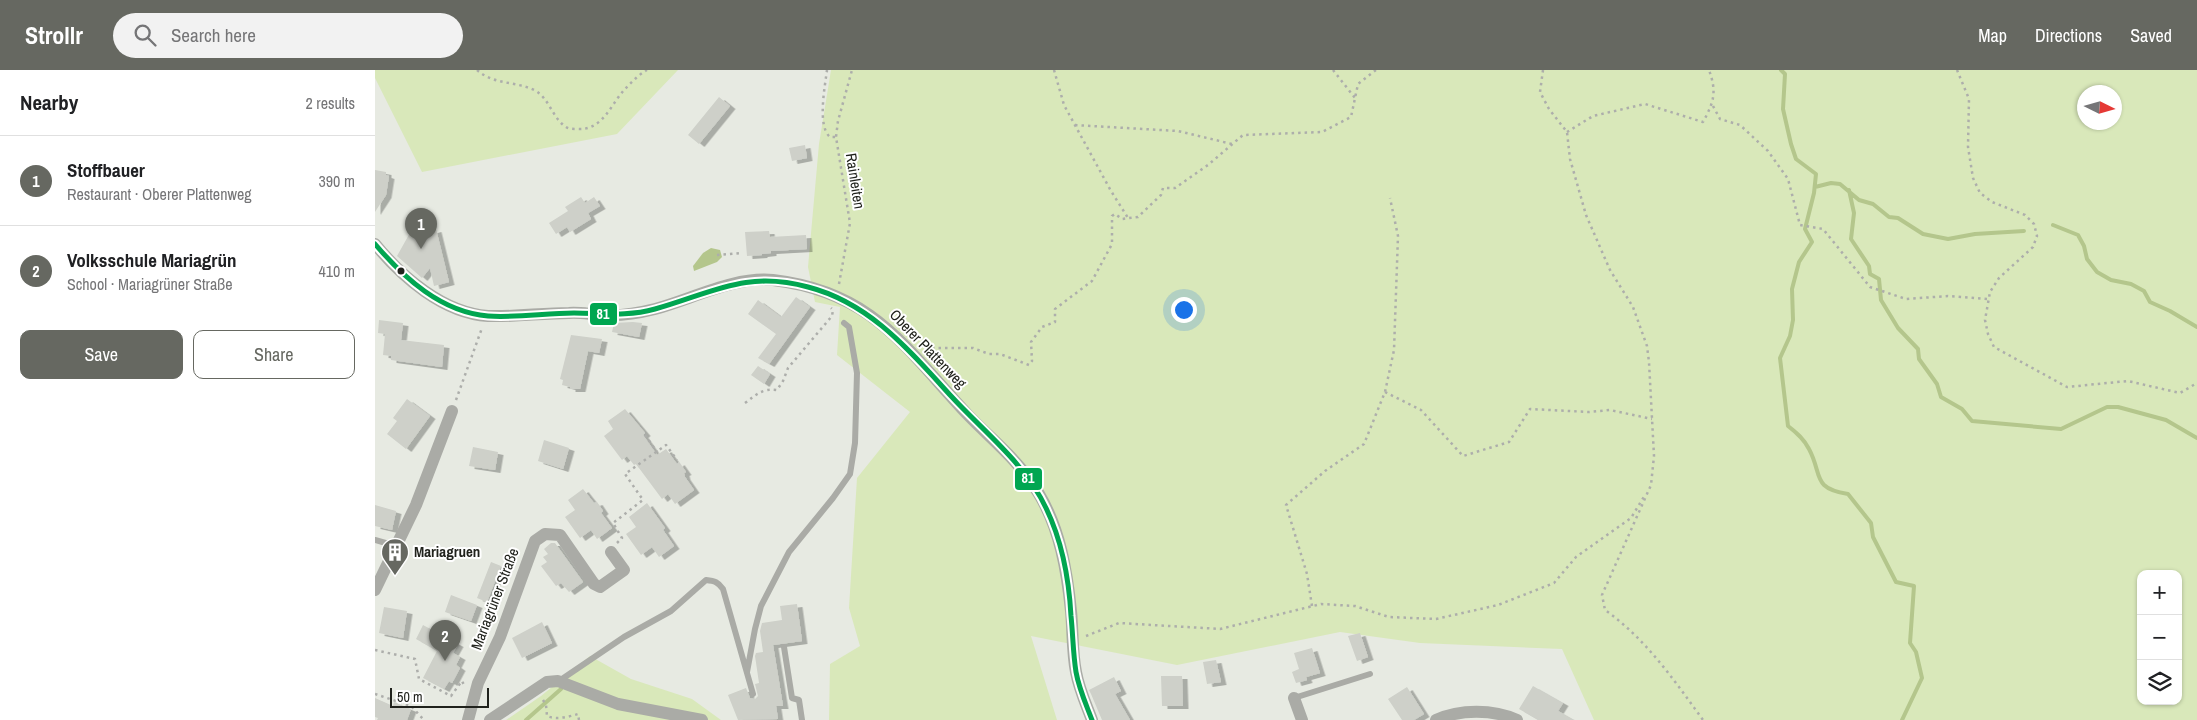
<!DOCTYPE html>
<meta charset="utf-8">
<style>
:root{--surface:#fff;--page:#f2f2f2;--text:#202124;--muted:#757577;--line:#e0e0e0;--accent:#666861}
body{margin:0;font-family:"Archivo Narrow",sans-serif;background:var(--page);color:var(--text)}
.controls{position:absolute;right:15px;bottom:15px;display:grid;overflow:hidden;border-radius:10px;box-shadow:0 1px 4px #0004}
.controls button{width:45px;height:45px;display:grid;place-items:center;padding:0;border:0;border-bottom:1px solid var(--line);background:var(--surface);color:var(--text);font:25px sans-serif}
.compass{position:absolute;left:1702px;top:15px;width:45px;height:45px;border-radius:50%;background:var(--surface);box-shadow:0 1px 4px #0004;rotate:95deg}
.scale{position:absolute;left:15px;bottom:12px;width:99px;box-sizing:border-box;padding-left:5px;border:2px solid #20221c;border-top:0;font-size:14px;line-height:18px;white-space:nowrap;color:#20221c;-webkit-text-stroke:4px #fff;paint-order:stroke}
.you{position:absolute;left:808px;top:239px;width:18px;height:18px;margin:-12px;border:4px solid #fff;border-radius:50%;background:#1a73e8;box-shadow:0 0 0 8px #1a73e833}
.badge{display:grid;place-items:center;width:32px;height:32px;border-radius:50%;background:var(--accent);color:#fff;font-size:16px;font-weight:700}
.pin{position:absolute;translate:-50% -41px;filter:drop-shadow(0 1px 2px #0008)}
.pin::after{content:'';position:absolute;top:26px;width:18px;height:15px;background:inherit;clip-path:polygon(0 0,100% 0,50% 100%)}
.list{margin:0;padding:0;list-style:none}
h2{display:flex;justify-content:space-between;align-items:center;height:65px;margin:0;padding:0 20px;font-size:21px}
h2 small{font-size:16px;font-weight:400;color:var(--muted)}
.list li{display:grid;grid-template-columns:32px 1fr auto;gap:15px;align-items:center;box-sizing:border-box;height:90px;padding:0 20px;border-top:1px solid var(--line)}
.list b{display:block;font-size:19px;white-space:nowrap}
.list p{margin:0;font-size:16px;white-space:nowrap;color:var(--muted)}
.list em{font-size:16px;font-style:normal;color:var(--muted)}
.actions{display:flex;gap:10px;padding:15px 20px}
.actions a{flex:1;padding:11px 0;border:1px solid var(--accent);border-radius:10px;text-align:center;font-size:18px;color:var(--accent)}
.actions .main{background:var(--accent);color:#fff}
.icon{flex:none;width:28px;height:28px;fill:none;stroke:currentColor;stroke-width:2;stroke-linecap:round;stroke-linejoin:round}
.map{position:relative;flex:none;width:1822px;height:650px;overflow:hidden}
header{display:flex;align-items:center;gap:30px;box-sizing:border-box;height:70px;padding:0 25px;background:var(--accent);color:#fff}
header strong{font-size:24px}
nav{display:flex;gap:28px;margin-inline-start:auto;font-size:18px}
.search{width:350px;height:45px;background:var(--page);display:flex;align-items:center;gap:12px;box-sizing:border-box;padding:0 18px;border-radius:28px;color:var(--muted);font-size:19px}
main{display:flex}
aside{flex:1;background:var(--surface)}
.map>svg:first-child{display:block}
.green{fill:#d9e8ba;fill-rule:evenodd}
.water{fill:#b4c68c}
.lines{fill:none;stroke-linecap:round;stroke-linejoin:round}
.stream{stroke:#b4c68c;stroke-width:4}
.building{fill:#ced0c9;filter:url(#shadow)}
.path{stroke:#adaeab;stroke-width:2.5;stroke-dasharray:2.5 4;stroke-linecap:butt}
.lane{stroke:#aaaba6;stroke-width:6}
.street{stroke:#aaaba6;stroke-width:12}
.bus-1-casing{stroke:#fff;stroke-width:9}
.bus-1{stroke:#00a651;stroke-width:5}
.bus-dot{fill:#20221c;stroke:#fff;stroke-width:2}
.labels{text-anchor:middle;stroke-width:4;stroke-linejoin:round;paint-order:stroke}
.street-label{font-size:15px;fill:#20221c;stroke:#fff}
.poi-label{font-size:15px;font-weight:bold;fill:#20221c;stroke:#fff;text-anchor:start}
.line-badge{stroke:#fff;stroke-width:2}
.badge-label{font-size:14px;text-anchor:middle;font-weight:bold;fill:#fff}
</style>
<header>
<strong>Strollr</strong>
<div class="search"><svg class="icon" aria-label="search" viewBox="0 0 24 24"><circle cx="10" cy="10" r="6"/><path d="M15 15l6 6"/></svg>Search here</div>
<nav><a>Map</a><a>Directions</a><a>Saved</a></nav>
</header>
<main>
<aside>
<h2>Nearby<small>2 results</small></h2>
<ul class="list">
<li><span class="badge">1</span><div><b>Stoffbauer</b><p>Restaurant · Oberer Plattenweg</p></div><em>390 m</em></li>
<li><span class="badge">2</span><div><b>Volksschule Mariagrün</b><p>School · Mariagrüner Straße</p></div><em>410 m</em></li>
</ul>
<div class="actions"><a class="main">Save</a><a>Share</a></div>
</aside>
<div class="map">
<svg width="1822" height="650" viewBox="0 0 1822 650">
<defs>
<filter id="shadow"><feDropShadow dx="5.5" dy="3" stdDeviation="0" flood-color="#0004"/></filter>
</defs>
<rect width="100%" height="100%" fill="#e7eae2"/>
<path class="green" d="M0,0H303L242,64L47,102L0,8Z
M456,0H1822V650H1219L1187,579L1045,573L965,562L802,595L656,566L682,650H454L455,594L485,576L474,538L482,408L535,342L462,285L465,237L440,232L433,197L444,74ZM1710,22H1740V52H1710ZM1766,504H1803V631H1766Z
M215,586L256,609L317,629L346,650H131L166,626Z"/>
<path class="water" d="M336,178L345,180L347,187L342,192L319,201L318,196L328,183Z"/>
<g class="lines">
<path class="stream" d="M1406,0L1410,4L1408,39L1416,74L1421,89L1441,104L1439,123L1430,159L1437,172L1424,192L1417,219L1418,250L1415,266L1405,288L1413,356C1422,363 1429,369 1434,379C1448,405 1436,418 1473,424L1496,453L1498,467L1521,512L1539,516L1535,573L1541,582L1547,608L1527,650
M1440,117L1456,113L1465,114L1484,130L1498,134L1514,147L1523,148L1548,164L1573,169L1600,164L1649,161
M1474,120L1479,143L1476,169L1494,196L1495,204L1504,209L1506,230L1523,258L1543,279L1544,289L1562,314L1566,327L1587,339L1597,351L1686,359L1732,337H1743L1791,350L1822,368
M1678,155L1703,165L1709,176L1712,189L1722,202L1736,210L1756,214L1769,221L1775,232L1795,241L1822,257
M151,650L186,619"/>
</g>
<path class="building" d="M344,27L355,36L324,74L313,65Z
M430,75L432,88L417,91L414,78Z
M0,100L11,102V105L14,106L11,125L0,142Z
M206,127L210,133L219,127L225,136L213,143L216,149L195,162L192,157L181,164L174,153L193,141L190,137Z
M61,159L74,212L59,216L55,198L47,208L22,186L36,161L42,164Z
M394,161L395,167L431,165L432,179L396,181V183L387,184V185L372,186L370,162Z
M421,227L435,237L394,294L383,288L401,264L373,244L383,230L406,247Z
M4,250L28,253L26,270L69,275L67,297L16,290V286L8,285L10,264L3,263Z
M258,252L267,253L264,267L237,262L239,253Z
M196,265L227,269L224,283L213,281L205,319H195V317L187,315L188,310L185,309Z
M383,296L395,304L389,314L376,305Z
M32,329L55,346L31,379L12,364L22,351L18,348Z
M250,339L270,363L268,365L282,385L291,379L302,394L304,392L311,402L309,403L310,407L319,420L300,434L293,424L287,429L261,394L259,395L252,386L247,390L229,366L238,359L233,351Z
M169,370L194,378L188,399L163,391Z
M98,377L123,382L120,400L94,396Z
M208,419L219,433L222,432L228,441L226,443L237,458L222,469L216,460L205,468L190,447L200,440L193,430Z
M272,433L290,458L288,460L299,476L284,487L277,477L266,485L251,464L261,457L254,447Z
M0,435L21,441L17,460L0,456Z
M176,473H180L208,512L194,522L186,513L181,516L166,496L172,492L168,487L173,484L169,479Z
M116,492L126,496L112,532L102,528Z
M76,525L102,535L96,551L70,542Z
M422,534L427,571L398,575L408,636H401L403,649L363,650L353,625L371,618L375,628L380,629L383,626L380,614L384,613L380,586L381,583L388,582L385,561L387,553L407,550L405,536Z
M9,537L32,541L28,568L4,563Z
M167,552L177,573L147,588L137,568Z
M48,555L83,574L78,583L85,587L81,595L85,598L77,613L74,611L69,619L48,608L62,581L41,569Z
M985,563L993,587L982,591L973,566Z
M937,578L945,603L931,607L932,610L921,613L917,602L924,599L919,583Z
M841,590L846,612L832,614L828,592Z
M786,606H807L808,636H787Z
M739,607L746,621L740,624L755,650H727L716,624L714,620Z
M1158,616L1188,633L1183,641L1199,650H1163L1144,639Z
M1032,617L1049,644L1039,650H1027L1013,629Z
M0,628L18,636L19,632L36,639L32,650H2L3,648L0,647Z"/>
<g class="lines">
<path class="path" d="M102,0C119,15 140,11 159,20C174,27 177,48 191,57C194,59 198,59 202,59C227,61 235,36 249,20C256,13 263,5 272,0
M452,0C450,16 442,56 455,67H461
M679,0L689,35L736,121L753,148
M958,0L980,28
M1168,0L1165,22L1174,39L1192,62L1195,89L1211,145L1235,200L1258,237L1272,276L1274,292L1279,386L1276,415L1227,525L1230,540C1271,569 1299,610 1328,650
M1582,0L1594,29L1593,77L1598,108L1605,123L1617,132L1650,145L1659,154L1662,166L1658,177L1624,208L1615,222L1610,250L1613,264L1619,277L1692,317L1753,311L1805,323L1822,313
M1338,36L1345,49L1365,55L1393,81L1413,109L1425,155L1448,159L1495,217L1531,229L1573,226L1612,229
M700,55L803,61L857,74
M1192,62L1218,46L1270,34L1328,52C1339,32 1342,22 1334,0
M342,185L366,183
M464,214L475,153L461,67L463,51L477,0
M551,280L555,278H598L614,284H625L654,295L657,291L656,272L667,257L680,252V239L717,211L737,174V146L740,144L747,149L763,147L786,125L788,118H800L833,95L868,65L947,62L976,47L983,14L1001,0
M1010,322L1046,340L1088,386L1134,372L1155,339L1214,342L1235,340L1277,349
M81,330L107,258
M370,333C381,325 387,318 402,320L408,311L413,298L457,246L458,240L456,238
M270,365L282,382
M242,473L247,468L238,453L268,430L250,404L291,375L302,390
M937,536L932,504L911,435L950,401L989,374L1010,322L1019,280L1023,166L1015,128
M711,566L744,553L845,559L946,534L980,536L1014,547L1061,549L1123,535L1179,513L1201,487L1256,448L1270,425
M0,580L40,589L44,609L76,626L87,611L89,615
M0,624L36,636L49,650
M168,630L171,635L172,646C181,650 193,647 203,644L204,650"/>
<path class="lane" d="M0,470L21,476
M409,577L417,628L424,630L427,650
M372,602L380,559L386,536L414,482L458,428L475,404L480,373L482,303L474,257L469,253
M184,611L249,567L296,541L331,510C340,511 343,512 348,519L378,624
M919,628L995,604"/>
<path class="street" d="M0,174C27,207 68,243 113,246C140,247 167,243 194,243C206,242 218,245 230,245C247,246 264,243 280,239C317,229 360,206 398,210C499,222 530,278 593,345C618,371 645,391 664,424C685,459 692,501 696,541C698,561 697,582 701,602C704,619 711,634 717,650
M0,520L41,435L77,341
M919,628L927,650
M93,650L103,613L125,567L160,471L170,464L185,465L219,514L225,517L249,500L236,482
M115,650L172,612L183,611L243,634L327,650
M1061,650C1085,639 1118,639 1142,650"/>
<g class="bus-1-casing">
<path id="bus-1" d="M0,174C29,208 66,242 113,246C141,248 171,243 199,243C227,243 252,247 280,239C337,223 371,200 433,217C495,233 534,280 576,326C609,362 650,393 671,438C687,471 694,509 696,546C698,565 698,583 701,602C704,619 711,634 717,650"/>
</g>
<use href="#bus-1" class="bus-1"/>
</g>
<defs>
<g id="building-pin" transform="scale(1.4375)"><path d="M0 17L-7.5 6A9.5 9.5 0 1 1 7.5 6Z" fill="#666861" stroke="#fff"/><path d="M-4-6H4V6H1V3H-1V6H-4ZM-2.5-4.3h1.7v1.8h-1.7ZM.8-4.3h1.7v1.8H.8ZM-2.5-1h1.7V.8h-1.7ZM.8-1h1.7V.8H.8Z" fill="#fff"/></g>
</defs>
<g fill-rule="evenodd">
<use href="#building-pin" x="20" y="482"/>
</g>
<circle class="bus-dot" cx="26" cy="201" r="4.5"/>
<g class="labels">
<g class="street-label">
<text transform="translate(480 111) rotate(81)" y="5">Rainleiten</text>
<text transform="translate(553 279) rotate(46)" y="5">Oberer Plattenweg</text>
<text transform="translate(120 529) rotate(-69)" y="5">Mariagrüner Straße</text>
</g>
<g class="poi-label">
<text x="39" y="487">Mariagruen</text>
</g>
</g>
<g class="line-badge">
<rect x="214" y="232" width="29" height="24" rx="5" fill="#00a651"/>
<rect x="639" y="397" width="29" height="24" rx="5" fill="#00a651"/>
</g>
<g class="badge-label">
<text x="228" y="249">81</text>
<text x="653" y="413">81</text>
</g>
</svg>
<div class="controls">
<button>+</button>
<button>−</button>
<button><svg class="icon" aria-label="layers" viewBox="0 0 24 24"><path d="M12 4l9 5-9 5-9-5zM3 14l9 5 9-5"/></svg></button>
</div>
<svg class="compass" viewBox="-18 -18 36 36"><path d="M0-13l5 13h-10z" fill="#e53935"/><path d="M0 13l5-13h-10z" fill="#757577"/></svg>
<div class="scale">50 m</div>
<div class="you"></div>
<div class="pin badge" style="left:46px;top:179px">1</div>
<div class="pin badge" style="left:70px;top:591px">2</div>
</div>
</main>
